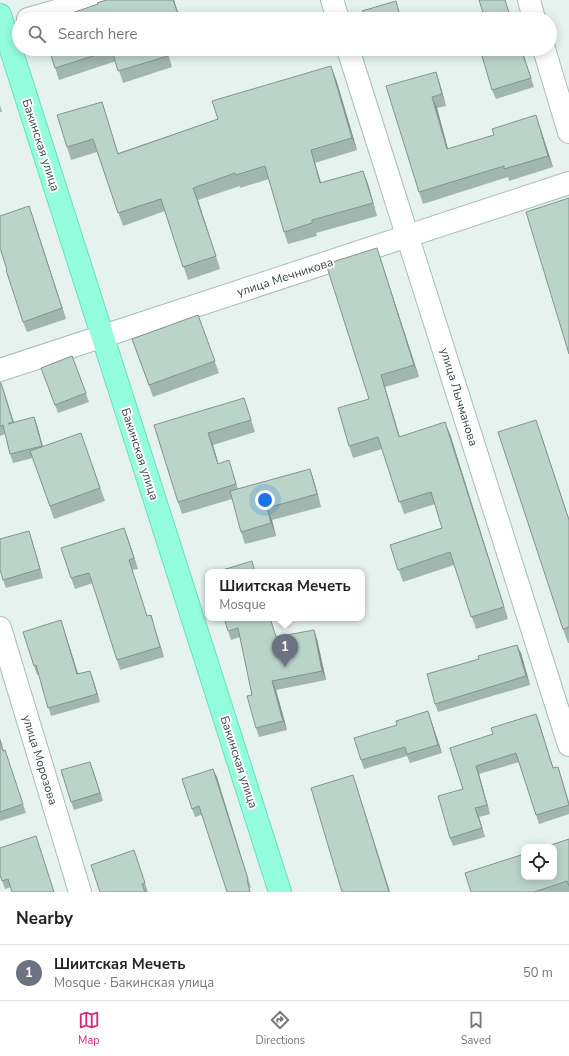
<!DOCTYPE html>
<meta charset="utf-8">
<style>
:root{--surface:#fff;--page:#f6f6f6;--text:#222;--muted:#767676;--line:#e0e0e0;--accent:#db2777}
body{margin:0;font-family:"Nunito Sans",sans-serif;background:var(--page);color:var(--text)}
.controls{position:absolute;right:12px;bottom:12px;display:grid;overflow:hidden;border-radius:8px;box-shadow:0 2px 10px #0003}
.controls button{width:36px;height:36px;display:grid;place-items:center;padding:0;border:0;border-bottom:1px solid var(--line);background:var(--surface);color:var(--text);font:20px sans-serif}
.you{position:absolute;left:265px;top:500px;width:14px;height:14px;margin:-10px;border:3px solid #fff;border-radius:50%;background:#1a73e8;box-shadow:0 0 0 6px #1a73e833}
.badge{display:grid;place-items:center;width:26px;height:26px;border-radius:50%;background:var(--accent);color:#fff;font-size:13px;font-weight:700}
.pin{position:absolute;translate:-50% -33px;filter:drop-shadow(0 1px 2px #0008)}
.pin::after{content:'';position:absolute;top:21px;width:14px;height:12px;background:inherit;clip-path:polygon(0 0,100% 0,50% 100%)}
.popup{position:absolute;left:205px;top:569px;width:160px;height:52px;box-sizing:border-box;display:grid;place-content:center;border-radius:8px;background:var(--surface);filter:drop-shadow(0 1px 3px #0005);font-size:13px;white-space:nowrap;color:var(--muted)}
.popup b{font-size:15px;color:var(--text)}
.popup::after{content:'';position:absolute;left:50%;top:100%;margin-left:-8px;border:8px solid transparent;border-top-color:var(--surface)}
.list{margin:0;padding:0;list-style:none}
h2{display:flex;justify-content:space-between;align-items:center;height:52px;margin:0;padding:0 16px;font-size:17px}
h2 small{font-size:13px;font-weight:400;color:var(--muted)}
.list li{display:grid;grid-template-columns:26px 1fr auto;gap:12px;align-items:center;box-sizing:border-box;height:56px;padding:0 16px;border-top:1px solid var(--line)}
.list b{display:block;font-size:15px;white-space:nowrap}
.list p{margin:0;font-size:13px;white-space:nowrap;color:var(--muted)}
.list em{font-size:13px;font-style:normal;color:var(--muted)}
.icon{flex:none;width:22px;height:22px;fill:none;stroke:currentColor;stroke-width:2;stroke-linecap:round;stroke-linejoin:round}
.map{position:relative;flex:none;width:569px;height:892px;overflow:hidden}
.search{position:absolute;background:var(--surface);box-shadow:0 2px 10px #0003;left:12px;right:12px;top:12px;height:44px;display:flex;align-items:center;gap:10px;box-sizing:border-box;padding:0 14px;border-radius:22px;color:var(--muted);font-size:15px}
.sheet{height:108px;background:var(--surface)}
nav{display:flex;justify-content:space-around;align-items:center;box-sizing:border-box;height:56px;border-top:1px solid var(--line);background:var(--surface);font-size:11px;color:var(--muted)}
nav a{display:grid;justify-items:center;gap:2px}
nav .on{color:var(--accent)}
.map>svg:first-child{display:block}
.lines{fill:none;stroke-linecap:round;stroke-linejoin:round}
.minor-casing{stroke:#a8beb6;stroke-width:24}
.major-casing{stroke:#64e2b9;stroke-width:24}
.minor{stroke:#fff;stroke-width:22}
.major{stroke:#94fddd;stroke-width:22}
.wall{fill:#a1b6ae}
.shaded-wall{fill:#83948d}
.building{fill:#bbd4ca;stroke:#83948d}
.labels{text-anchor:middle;stroke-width:4;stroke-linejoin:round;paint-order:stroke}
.street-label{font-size:12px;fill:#35453e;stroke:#fff}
</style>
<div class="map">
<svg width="569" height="892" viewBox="0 0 569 892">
<rect width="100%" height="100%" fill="#e5f2ee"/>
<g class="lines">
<g class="minor-casing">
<path id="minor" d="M332,0L338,19
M529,0L534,19
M28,19L95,0
M348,49L569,745
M544,49L569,132
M0,370L569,183
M0,628L80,892"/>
</g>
<g class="major-casing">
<path id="major" d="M0,15L280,892"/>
</g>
<use href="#minor" class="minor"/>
<use href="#major" class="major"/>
</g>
<path class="wall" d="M174,0L180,19H57Z
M49,49H167L172,67L123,83L116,61L59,80Z
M373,49H386L374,53Z
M522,49L534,87L496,99L492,90L491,53Z
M436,72L440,84L446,106L437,108L448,149L540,127L553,167L509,181L508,177L423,204L419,192Z
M336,79L357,150L315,163L321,183L363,171L368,184L377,216L316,233L317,236L288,244L284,232L269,179L240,188V186L198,200L220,269L188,280L165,211L123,226L97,152L71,160L67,147L102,102L106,115L118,153Z
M0,105L2,112H0Z
M29,206L66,319L27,332L23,322L7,270Z
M377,248L419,377L385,387L400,437L450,434L508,619L476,629L454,565L403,582L390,545L442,528L435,504L404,514L382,449L353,458L349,446L369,399Z
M198,315L219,373L153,397L132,339Z
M72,356L89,402L58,413L41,368Z
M0,383L4,391L14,422L34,417L37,425L43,447L81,433L105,501L54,519L33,458L13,463L10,454L5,434L0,436Z
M248,410L255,432L213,445L218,463L233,473L238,489L310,469L314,481L321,507L272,520L276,536L245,544L241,532L232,499L182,514L178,502L154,425Z
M541,434L569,519V643H568L563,629Z
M124,528L138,569L132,570L147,616L151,615L154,626L164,657L120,670L93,583L75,589L71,578Z
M32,540L43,578L6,588L3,580Z
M270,618L276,637L317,639L326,680L276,690L287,730L259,737L256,728L252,695L240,637L231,640L228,631Z
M61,620L78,674L93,679L100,702L51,716L39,674L37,675L34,666Z
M521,653L530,685L438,712L435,704Z
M431,720L442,753L410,763L407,756L364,769L361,760Z
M539,722L553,768L558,767L561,775L569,802V814L539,824L519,762L479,774L490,814L479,817L485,837L453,846L450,838L463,789L450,748Z
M0,738L4,751L8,759L26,813L0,821Z
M90,762L103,801L74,810L71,802Z
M213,769L251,888H250L201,815L195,817L192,809Z
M569,839V892H471Z
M39,845L54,892H12L11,887L5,889L0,875Z
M134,850L148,892H100Z"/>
<path class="shaded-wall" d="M173,0H174L180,19L178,14Z
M331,66L336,79L357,150L352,138Z
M436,72L440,84L446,106L442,94Z
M432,97L437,108L451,160L447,149Z
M536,115L540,127L553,167L548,156Z
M311,150L315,163L325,196L320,183Z
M363,171L368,184L377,216L373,203Z
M193,188L198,200L220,269L216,256Z
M29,206L33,217L66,319L62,308Z
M377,248L381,260L419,377L414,365Z
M381,375L385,387L403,449L399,437Z
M34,417L37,425L45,454L42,446Z
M536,420L569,519V520Z
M445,422L450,434L508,619L504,607Z
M208,433L213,445L222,476L218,464Z
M310,469L314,481L321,507L317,494Z
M267,508L272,520L276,536L271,523Z
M124,528L128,538L138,569L134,558Z
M29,531L32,540L43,578L40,569Z
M151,615L154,626L164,657L160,647Z
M61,620L64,629L81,683L77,674Z
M314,630L317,639L326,680L322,671Z
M517,645L521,653L530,685L526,676Z
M90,671L93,679L100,702L97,694Z
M272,681L276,690L287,730L283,721Z
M428,711L442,753L438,745Z
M536,714L539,722L556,777L553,768Z
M90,762L93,770L103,801L100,793Z
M476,766L479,774L490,814L487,805Z
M213,769L217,777L251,888L248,879Z
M353,775L358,790L390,892H389Z
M475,808L479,817L485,837L482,828Z"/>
<path class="building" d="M106,0H173L178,14L161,19H57L58,18L98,4L97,3Z
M479,0H505L511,19H485Z
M396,1L401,19H364L362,11Z
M49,49H166L168,56L118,71L112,50L55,68Z
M490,49H521L531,78L492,90L482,56L491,53Z
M331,66L352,138L311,150L320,183L363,171L373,203L312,220V223L284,232L265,166L236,175L235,173L193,188L216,256L183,267L161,199L118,213L93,139L67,147L57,115L102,102L118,154L218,119L212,101Z
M436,72L442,94L432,97L447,149L494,135L492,129L536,115L548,156L504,169V166L419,192L386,86Z
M569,198V354L526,212Z
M29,206L62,308L23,322L6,270H7L0,248V216Z
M377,248L414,365L381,375L399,437L445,422L504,607L471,617L450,552L398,570L390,545L442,528L431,492L399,502L378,437L349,446L338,408L369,399L326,264Z
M198,315L215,361L149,385L132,339Z
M72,356L86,393L55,405L41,368Z
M0,383H1L13,422L8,424L34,417L42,446L10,454L3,425L0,426Z
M244,398L251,420L208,433L218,464L229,460L236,484L178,502L154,425Z
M536,420L569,520V627L563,629L498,432Z
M81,433L100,488L50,506L30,451Z
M310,469L317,494L267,508L271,523L241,532L230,491Z
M124,528L134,558L129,560L147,616L151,615L160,647L117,660L89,573L71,578L61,548Z
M29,531L40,569L3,580L0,569V539Z
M252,561L255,572H216Z
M224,618H270L276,637L314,630L322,671L272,681L283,721L256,728L247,696L252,695L238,628L228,631Z
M61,620L77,674L90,671L97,694L48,708L36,665L34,666L23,632Z
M517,645L526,676L435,704L427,674L479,659L478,656Z
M428,711L438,745L407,754L405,747L361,760L354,738L397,725L396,721Z
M536,714L553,768L558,767L569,805L536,815L516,753L476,766L487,805L475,808L482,828L450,838L438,796L463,789L450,748L493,734L491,728Z
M0,740L3,751L5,750L23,804L0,812Z
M90,762L100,793L71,802L61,770Z
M213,769L248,879L247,880L250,892H227L199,806L192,809L182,779Z
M353,775L389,892H342L311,788Z
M36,836L54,892H12L8,879L2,881L0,875V848Z
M569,839V886L567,881L534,892H471L465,873L524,854V877H554V847H545Z
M134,850L145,883L142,884L145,892H100L91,865Z"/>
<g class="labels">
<g class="street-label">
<text transform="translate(41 145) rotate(72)" y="4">Бакинская улица</text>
<text transform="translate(285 277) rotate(-18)" y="4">улица Мечникова</text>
<text transform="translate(459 397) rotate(73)" y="4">улица Лычманова</text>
<text transform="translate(140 454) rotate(72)" y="4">Бакинская улица</text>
<text transform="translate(40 760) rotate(73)" y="4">улица Морозова</text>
<text transform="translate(239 762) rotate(72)" y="4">Бакинская улица</text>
</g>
</g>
</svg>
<div class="controls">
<button><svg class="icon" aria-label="locate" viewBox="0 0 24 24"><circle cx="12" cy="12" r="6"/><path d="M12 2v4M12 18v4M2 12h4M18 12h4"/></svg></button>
</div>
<div class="you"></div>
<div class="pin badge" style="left:285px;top:667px;background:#6b7280">1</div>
<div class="popup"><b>Шиитская Мечеть</b>Mosque</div>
<div class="search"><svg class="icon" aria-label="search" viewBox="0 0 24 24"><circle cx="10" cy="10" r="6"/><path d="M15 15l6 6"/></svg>Search here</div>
</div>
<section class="sheet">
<h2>Nearby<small></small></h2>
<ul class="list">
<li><span class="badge" style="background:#6b7280">1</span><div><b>Шиитская Мечеть</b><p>Mosque · Бакинская улица</p></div><em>50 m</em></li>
</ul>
</section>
<nav>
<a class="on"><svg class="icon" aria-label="map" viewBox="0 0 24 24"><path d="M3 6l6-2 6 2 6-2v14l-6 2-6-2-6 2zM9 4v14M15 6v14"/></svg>Map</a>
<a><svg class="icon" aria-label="directions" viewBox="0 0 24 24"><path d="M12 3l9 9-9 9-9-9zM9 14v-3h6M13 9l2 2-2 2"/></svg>Directions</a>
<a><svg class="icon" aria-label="saved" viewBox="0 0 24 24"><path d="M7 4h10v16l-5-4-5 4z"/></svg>Saved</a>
</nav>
